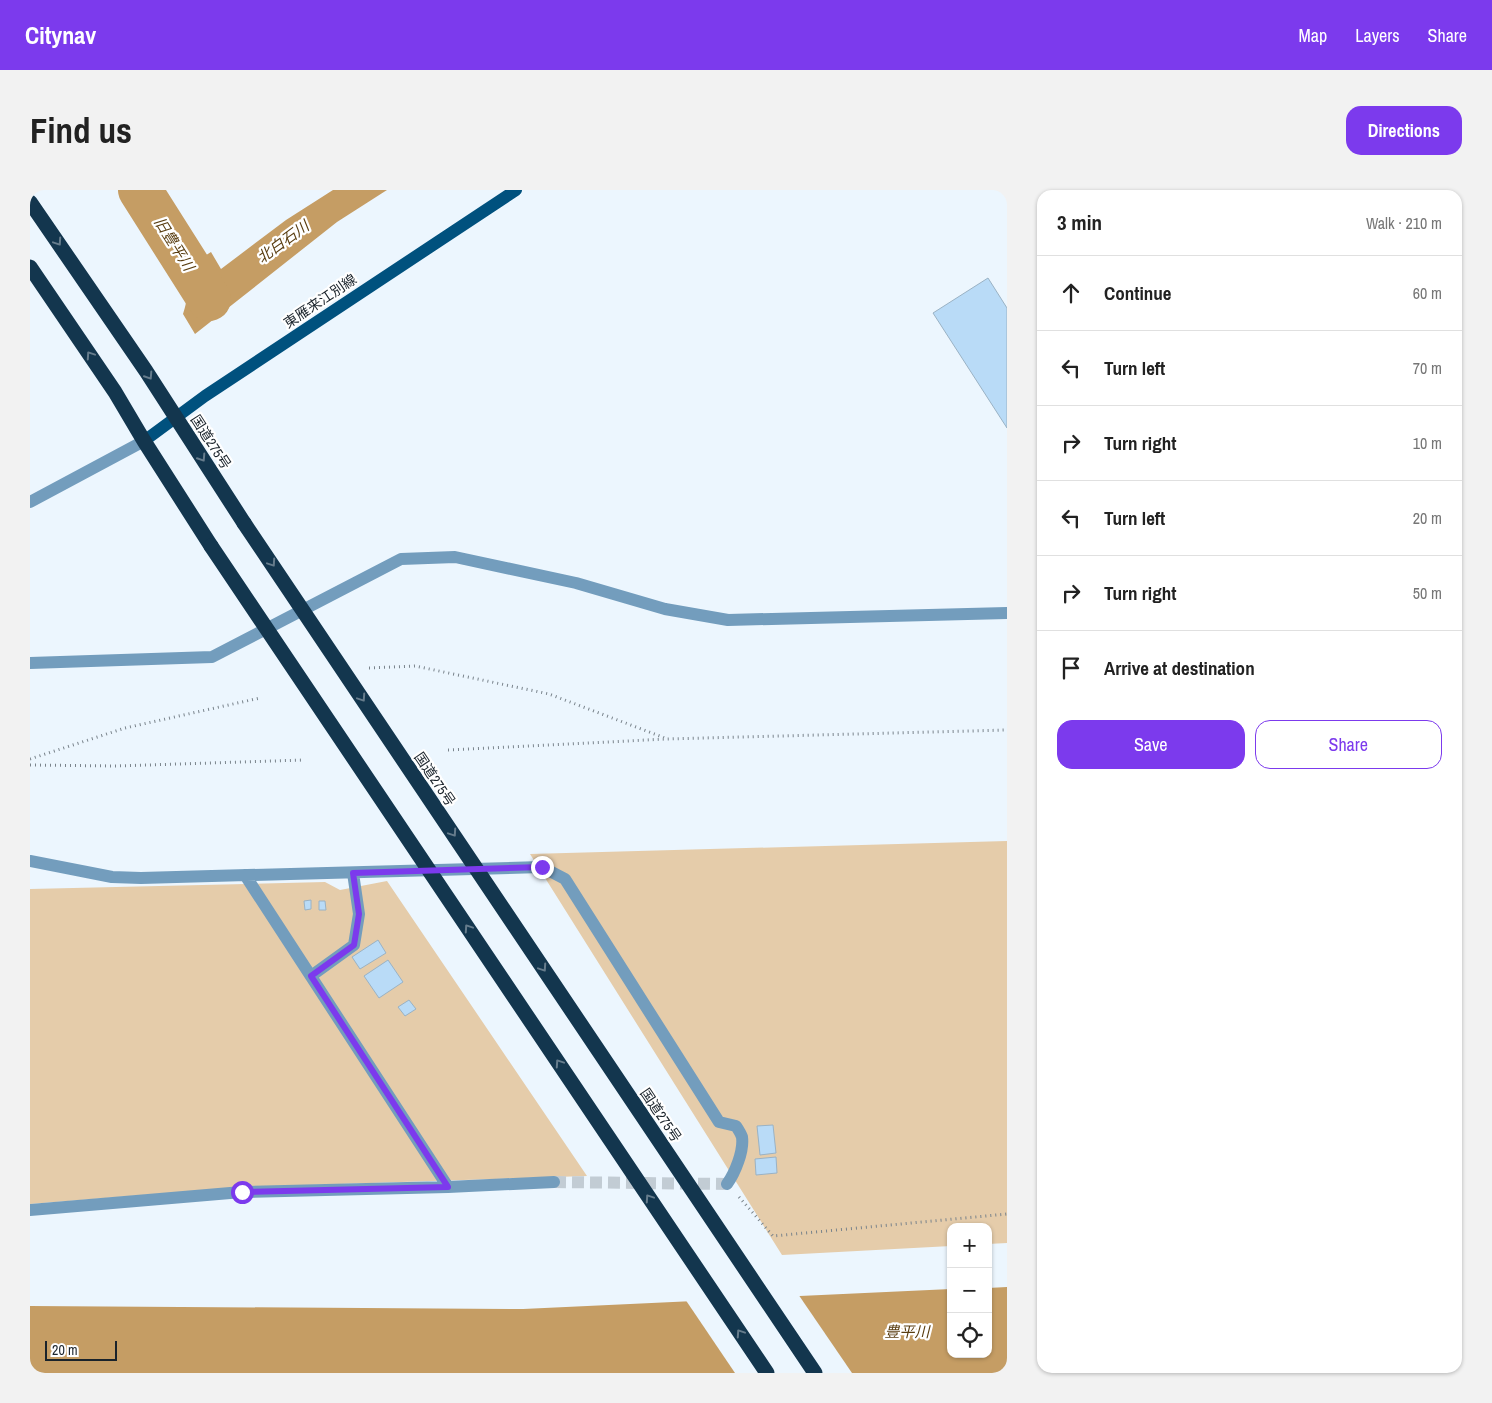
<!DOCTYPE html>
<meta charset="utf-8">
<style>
:root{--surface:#fff;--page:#f2f2f2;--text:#222;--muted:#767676;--line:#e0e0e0;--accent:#7c3aed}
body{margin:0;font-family:"Archivo Narrow","Noto Sans JP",sans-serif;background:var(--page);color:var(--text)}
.controls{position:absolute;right:15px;bottom:15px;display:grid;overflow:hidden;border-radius:10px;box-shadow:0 1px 4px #0004}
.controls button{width:45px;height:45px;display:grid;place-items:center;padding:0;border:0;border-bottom:1px solid var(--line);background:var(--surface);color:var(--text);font:25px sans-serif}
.scale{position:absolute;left:15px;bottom:12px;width:72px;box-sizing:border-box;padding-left:5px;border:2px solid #1a232b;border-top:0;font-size:14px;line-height:18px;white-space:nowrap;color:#1a232b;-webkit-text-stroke:4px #fff;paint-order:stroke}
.stop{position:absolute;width:15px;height:15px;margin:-11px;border:4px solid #7c3aed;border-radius:50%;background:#fff}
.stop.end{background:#7c3aed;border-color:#fff;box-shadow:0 1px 5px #0008}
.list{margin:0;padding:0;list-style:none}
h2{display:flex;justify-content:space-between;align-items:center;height:65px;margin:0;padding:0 20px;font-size:21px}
h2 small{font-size:16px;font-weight:400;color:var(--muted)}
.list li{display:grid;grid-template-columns:32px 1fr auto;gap:15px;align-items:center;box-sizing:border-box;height:75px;padding:0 20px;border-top:1px solid var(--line)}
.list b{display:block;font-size:19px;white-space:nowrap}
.list em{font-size:16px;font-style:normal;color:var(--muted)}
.actions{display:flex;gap:10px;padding:15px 20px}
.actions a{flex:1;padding:11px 0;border:1px solid var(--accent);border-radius:15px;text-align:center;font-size:18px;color:var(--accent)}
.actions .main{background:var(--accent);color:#fff}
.icon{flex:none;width:28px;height:28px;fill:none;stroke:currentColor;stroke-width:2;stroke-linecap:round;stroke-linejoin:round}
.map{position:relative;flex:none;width:977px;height:1183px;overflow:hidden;border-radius:15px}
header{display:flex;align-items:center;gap:30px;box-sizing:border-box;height:70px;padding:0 25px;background:var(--accent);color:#fff}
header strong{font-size:24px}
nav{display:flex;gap:28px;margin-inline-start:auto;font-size:18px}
.intro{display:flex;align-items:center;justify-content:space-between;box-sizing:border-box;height:120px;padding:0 30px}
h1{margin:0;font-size:35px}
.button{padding:12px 22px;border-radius:15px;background:var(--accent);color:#fff;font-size:18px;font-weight:700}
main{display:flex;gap:30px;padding:0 30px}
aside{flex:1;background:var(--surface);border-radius:15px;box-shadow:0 1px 4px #0004}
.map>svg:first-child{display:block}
.green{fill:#e5ccaa}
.water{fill:#c59d64}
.pier{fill:#ecf6fe}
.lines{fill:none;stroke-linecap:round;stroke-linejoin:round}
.river{stroke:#c59d64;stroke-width:44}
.building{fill:#b9dbf7;stroke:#9ab2c4}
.minor-tunnel{stroke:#c2ccd4;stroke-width:12;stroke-dasharray:12 6;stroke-linecap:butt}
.path{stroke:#79838b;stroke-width:3;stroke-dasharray:1 4;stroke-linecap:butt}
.minor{stroke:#739dbd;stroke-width:12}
.major{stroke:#00517e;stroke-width:12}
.highway{stroke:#13364e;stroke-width:15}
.highway-bridge{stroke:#13364e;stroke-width:15}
.oneway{stroke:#667c8c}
.route{stroke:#7c3aed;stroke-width:6}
.labels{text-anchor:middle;stroke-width:4.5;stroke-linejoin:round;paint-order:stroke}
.street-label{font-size:14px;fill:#1a232b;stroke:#fff}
.water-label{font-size:15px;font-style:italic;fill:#593d10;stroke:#fff}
</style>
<header>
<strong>Citynav</strong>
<nav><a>Map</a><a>Layers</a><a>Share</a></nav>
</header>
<div class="intro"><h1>Find us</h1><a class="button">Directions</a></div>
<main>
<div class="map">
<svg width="977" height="1183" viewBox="0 0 977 1183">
<rect width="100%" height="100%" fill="#ecf6fe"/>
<path class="green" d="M977,651V1053L958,1054V1037H921V1056L752,1065L500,664Z
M357,691L557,986L214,997L0,1014V699L295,692L310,700Z"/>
<path class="water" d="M303,0H357L307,32L165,144L153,124C159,105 158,99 151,81L181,62L191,79L256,30Z
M977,1097V1183H0V1116L493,1119L921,1099V1164H958V1098Z"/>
<path class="pier" d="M768,1104L822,1183H705L655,1109Z"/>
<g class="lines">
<path class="river" d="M110,0L179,109"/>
</g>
<path class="building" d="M958,88L977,118V238L903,123Z
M281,710V719L275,720L274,711Z
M289,711H295L296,720H289Z
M348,750L356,763L330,779L322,767Z
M358,770L373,792L349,808L334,786Z
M379,810L386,819L375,826L368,817Z
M743,935L746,963L730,965L727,936Z
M746,967L747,983L726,985L725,969Z"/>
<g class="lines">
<path class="minor-tunnel" d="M524,992L697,994"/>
<path class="path" d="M339,478L385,476L519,504L635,548
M418,560L636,549L977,540
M0,569L95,538L230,508
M0,575L86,576L274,570
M709,1007L743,1046L977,1024"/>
<path class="minor" d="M0,312L114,251
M0,473L182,467L371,369L425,367L546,393L635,419L698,430L977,423
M0,671L82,687L111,688L512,677L535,689L689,932L706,936C708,939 711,944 712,947C714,961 705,983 697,994
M215,685L418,997
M281,786L324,755L329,724L323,683
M0,1020L212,1002L418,997L524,992"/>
<path class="major" d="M114,251L175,206L486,0"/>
<path class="highway" d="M0,12L116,181L214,333
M0,77L85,202L114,251L181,356"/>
<path class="highway-bridge" d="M214,333L785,1183
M181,356L737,1183"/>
</g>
<defs><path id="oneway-chevron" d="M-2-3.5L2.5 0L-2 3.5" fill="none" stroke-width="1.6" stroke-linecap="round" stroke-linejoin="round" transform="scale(1.25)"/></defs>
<g class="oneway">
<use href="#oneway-chevron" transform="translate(28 52) rotate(56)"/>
<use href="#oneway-chevron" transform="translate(60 165) rotate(-124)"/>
<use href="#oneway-chevron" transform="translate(119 186) rotate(57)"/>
<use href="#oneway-chevron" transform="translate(172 268) rotate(57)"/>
<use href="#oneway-chevron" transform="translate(242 373) rotate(56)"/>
<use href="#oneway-chevron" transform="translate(332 508) rotate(56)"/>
<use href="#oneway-chevron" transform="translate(423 643) rotate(56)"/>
<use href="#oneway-chevron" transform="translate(438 738) rotate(-124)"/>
<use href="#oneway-chevron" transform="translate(513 778) rotate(56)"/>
<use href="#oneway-chevron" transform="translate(529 873) rotate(-124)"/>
<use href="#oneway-chevron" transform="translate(619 1008) rotate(-124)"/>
<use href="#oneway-chevron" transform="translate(710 1143) rotate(-124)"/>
</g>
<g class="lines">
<path class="route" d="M212,1002L418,997L281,786L324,755L329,724L323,683L512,677"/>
</g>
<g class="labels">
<g class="street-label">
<text transform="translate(290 111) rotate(-34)" y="5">東雁来江別線</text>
<text transform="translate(181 252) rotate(57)" y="5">国道275号</text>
<text transform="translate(405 589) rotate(56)" y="5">国道275号</text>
<text transform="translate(631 925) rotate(56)" y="5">国道275号</text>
</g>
<g class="water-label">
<text transform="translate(253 52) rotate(-36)" y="5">北白石川</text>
<text transform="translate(144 54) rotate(58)" y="5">旧豊平川</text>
<text x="877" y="1147">豊平川</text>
</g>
</g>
</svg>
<div class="controls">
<button>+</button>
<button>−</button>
<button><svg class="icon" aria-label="locate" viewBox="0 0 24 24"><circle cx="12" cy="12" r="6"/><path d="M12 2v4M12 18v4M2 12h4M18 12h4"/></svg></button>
</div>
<div class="scale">20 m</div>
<div class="stop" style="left:212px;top:1002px"></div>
<div class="stop end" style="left:512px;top:677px"></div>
</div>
<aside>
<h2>3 min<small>Walk · 210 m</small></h2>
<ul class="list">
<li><svg class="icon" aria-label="ahead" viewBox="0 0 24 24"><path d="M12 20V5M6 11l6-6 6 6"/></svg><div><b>Continue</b></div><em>60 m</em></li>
<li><svg class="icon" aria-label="left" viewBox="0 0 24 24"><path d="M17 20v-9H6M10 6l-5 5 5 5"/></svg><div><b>Turn left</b></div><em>70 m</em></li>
<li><svg class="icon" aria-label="right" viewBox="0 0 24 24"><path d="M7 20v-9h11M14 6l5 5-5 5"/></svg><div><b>Turn right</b></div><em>10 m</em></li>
<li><svg class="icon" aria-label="left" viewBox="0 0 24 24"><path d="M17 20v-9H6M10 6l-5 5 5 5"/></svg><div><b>Turn left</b></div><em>20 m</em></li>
<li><svg class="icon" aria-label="right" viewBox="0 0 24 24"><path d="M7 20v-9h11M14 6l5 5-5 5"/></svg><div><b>Turn right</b></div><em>50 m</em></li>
<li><svg class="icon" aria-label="arrive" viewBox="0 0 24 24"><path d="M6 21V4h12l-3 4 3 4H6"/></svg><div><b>Arrive at destination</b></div></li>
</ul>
<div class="actions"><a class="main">Save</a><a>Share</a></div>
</aside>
</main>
